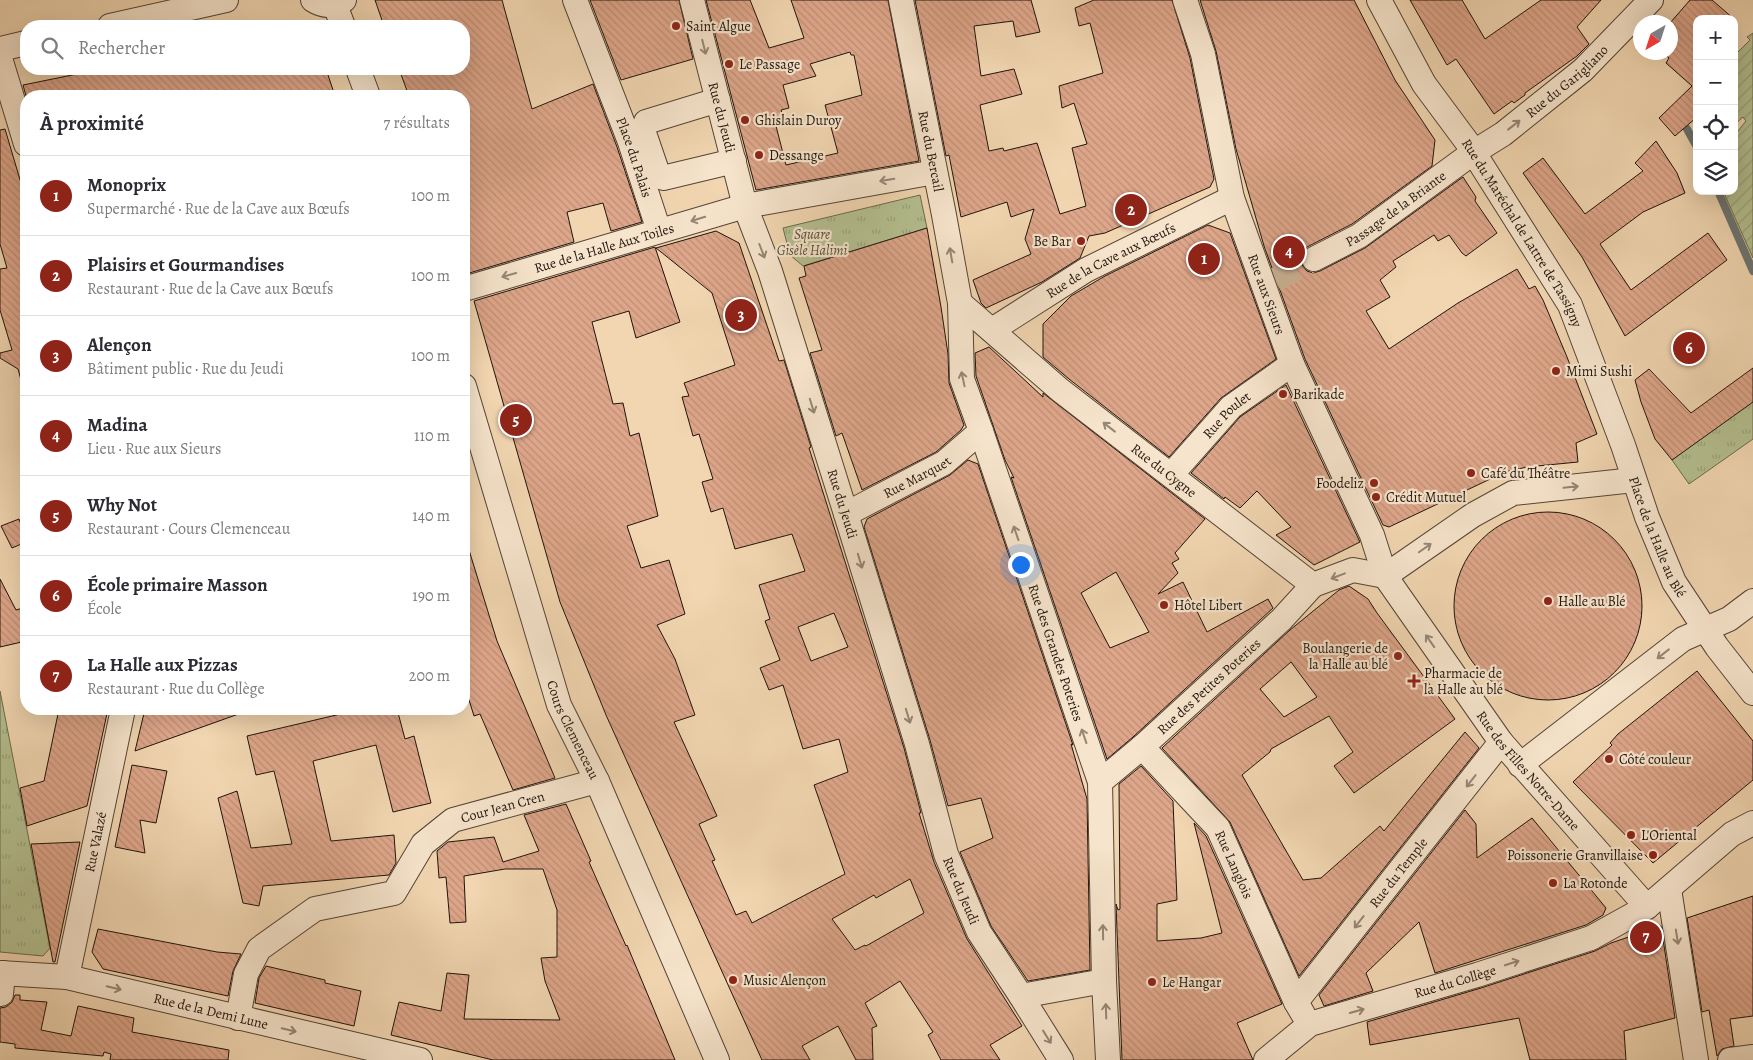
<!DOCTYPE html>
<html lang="fr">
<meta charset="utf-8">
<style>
:root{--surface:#fff;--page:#f7f7f7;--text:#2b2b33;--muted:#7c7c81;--line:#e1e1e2;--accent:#8f2418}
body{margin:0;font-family:Alegreya,serif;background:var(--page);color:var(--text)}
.controls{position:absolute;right:15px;top:15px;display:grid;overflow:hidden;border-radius:10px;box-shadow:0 5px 20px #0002}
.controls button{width:45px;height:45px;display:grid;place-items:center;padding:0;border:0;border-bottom:1px solid var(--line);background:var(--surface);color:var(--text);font:25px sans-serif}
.compass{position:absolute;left:1633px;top:15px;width:45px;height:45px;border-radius:50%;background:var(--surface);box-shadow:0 5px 20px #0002;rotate:219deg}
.you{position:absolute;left:1020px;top:564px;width:18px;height:18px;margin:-12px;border:4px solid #fff;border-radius:50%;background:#1a73e8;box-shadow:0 0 0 8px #1a73e833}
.badge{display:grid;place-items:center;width:32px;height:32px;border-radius:50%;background:var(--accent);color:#fff;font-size:16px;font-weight:700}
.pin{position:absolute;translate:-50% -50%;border:2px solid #fff;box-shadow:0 1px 5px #0006}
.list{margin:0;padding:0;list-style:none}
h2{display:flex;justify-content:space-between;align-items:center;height:65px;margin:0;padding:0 20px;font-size:21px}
h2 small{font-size:16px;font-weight:400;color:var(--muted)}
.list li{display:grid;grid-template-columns:32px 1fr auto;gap:15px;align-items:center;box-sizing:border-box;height:80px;padding:0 20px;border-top:1px solid var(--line)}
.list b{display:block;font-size:19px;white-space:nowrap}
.list p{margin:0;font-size:16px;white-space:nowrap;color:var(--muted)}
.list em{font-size:16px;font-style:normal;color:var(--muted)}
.icon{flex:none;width:28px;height:28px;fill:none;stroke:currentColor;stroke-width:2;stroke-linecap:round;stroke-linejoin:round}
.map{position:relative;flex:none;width:1753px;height:1060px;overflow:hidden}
.search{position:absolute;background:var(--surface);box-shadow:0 5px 20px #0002;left:20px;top:20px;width:450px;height:55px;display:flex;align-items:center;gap:12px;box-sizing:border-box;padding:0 18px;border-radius:20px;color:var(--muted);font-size:19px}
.panel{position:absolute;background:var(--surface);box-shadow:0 5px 20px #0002;left:20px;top:90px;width:450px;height:625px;border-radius:20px}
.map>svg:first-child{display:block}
.park{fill:url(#park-tufts);stroke:#6a6a4e}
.garden{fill:url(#garden-furrows);stroke:#6a6a4e}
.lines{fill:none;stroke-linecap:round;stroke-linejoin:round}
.stream{stroke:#6c7573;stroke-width:8}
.building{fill:url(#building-back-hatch);stroke:#20140d;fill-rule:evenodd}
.minor-tunnel{stroke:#c7af90;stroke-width:24;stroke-dasharray:24 12;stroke-linecap:butt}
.minor-casing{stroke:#544436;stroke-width:26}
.minor{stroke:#f6e4cc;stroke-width:24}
.oneway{stroke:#968676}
.poi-dot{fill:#8f2418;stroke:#f6e4cc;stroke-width:2}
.labels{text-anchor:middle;stroke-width:4.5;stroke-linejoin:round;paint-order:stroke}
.poi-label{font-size:14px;fill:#20140d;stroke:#f6e4cc;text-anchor:start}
.street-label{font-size:14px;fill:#20140d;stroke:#f6e4cc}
.park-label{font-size:14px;font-style:italic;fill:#54503b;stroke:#f6e4cc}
</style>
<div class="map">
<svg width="1753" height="1060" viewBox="0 0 1753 1060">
<defs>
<pattern id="park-tufts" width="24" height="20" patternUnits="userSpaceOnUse" patternTransform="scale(1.25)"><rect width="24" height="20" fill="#b4bf90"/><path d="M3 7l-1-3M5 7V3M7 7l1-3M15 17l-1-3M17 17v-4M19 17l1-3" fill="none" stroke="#9aa37b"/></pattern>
<pattern id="garden-furrows" width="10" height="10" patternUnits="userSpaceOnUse" patternTransform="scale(1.25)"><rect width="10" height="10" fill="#b4bf90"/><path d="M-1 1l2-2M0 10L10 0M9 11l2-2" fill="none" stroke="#9aa37b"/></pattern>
<pattern id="building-back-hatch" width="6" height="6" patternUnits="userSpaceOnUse" patternTransform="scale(1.25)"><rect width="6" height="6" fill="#dea68a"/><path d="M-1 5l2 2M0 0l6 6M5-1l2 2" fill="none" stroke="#be8e76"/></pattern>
</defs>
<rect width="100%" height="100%" fill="#f1d6b1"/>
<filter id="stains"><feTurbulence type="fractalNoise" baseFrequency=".004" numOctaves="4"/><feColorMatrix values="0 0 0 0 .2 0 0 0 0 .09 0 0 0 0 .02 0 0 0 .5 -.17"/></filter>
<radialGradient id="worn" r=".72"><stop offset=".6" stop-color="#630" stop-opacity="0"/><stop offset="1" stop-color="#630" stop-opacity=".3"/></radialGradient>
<path class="park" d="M920,195L927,228L803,266L790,255L783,228Z
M1753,401V439L1689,484L1672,460Z
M0,691L50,948L43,956L0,952Z"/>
<path class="garden" d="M1753,33V258L1723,191H1734V136L1746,121L1743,117L1734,125V81L1737,78L1734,75V56L1750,40L1747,37Z"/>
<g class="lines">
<path class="stream" d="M1687,129L1697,147
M1718,191L1753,271"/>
</g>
<path class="building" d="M375,0H502L532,109L593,84L617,147L642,222L611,231L603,203L567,212L574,242L466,274L464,265V96H409L399,69H464V26H384Z
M590,0H679L693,59L621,80Z
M706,0H750L769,48L804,38L791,0H888L919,161L756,190ZM850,52L851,55H854L862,95L825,105L838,153L786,165L775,122L784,118L781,110L789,108L783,85L816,76L810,64Z
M915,0H1031L1040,32L1016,37L1013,21L974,26L981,76L1014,69L1022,94L980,105L989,151L1003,148L1004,151L1037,143L1060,214L1086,206L1072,148L1087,144L1074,103L1062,108L1059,86L1103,73L1090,23L1079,26L1075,8L1094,0H1172L1190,58L1214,179L1210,187L1105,233L1089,236L1080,258L1042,282L986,308L981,303L973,280L1031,254L1025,239L1034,209L1011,217L1007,202L961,217L949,155L946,156Z
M1200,0H1354L1395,80L1435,140L1432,166L1352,224L1307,247L1302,252L1300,258L1302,265L1307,271L1313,273L1320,271L1365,248L1463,177L1476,197L1475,201L1497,233L1466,256L1462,253L1449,235L1438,241L1434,235L1393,261L1396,267L1380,280L1390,297L1366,311L1389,349L1458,303L1517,269L1529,289L1535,286L1543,300L1567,357L1597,434L1576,443L1578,462L1527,467L1505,472L1389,527L1383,525L1305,359L1264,246L1236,149L1216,51Z
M1410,0H1462L1485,39L1541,0H1601L1577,27L1589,44L1577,56L1525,93V95L1514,103L1512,101L1494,114L1456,59L1447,65Z
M1690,0H1712L1734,19H1697V117L1675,136L1659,118L1692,86L1666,63L1669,58L1663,53L1670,52V23Z
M102,69H326L335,96H26L23,85Z
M5,129L26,200V380H21L18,369L0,358V353L12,350L0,310V269L7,268L0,244V130Z
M1656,141L1677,173L1685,193L1643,212L1600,244L1631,290L1708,233L1727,260L1625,336L1582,257L1523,173L1543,158L1585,214L1643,171L1635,163Z
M1208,225L1230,233L1276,359L1221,398L1169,457L1069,379L1043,357V324L1071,296L1105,276Z
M927,228L941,307L948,354L949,383L964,425L961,430L936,452L862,490L842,433L836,436L810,353L822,350L799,278L806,276L804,266Z
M716,231L739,243L779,361L784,360L811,447L809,448L904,748L921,813H919L934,862L967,939L1022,1026L990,1045L1000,1060H941L928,1035L933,1032L900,981L865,1003L877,1026L872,1028L873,1060H856L838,1026L802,1046L810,1060H762L606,715L560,602L474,301L655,247L680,322L636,338L629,311L592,322L613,404L623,403L630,436L639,433L658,516L627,526L641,568L669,560L685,614L657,625L675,659L695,715L674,722L717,816L699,824L715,860L712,861L736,915L746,911L752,923L845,874L814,785L848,772L839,739L803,749L783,685L769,690L760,668L780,660L765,621L770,619L759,585L805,571L792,534L735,549L723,508L711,512L702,482L713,479L699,434L693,436L682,397L689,396L684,383L735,365L712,293L656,248ZM834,613L848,647L811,661L798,627ZM910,879L924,913L866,946L865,945L855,950L832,919L874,895L876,898Z
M989,347L1043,397V393L1205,519L1175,553L1179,559L1172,563L1178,573L1158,594L1183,582L1207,632L1268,599L1273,608L1133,737L1107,759L1011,477L1014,478L1005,460L976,376L975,353ZM1116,572L1149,632L1110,648L1081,593Z
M1753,368V402L1672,460L1655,439L1641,402L1635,380L1649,369L1691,413Z
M1286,385L1360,542L1314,565L1276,535L1291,527L1257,491L1240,508L1225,497L1224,499L1191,473L1240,417Z
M968,460L978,464L1073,745L1071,744L1087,799L1090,970L1028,981L991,926L960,852L993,838L981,798L948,806L930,740L864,527L867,519L950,475Z
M1454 606a94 94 0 1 1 188 0a94 94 0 1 1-188 0Z
M19,519L26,536V542L12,548L1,526Z
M464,550H469L497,641L555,778L513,790L480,714L474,716L464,684Z
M0,579L16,610L26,607V641L0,647Z
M1349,586L1368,599L1377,613L1455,719L1354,793L1334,766L1353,752L1329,716L1271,749L1270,752L1242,775L1303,880L1321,878L1380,826L1384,831L1465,732L1479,748L1299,976L1230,822L1162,748L1290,630L1339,590ZM1291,662L1317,697L1284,717L1260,689Z
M1697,671L1753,741V780L1653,863L1573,782L1612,745L1610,743L1618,734Z
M59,709H108L87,806L27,826L20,788L44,781Z
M145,709H246L247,711L135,751Z
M362,709H397L405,739L414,736L431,803L393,812L376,745L313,761L331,841L394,835L396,863L389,875L263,886L259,906L243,903L218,798L237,791L251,848L292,844L274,771L256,775L247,736Z
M132,765L167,771L156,823L140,820L145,853L115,847Z
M1141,766L1173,801L1177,900L1157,904V941L1201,938L1222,933L1194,823L1206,836L1282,1004L1237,1023L1253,1060H1122L1116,904L1118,910L1120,909L1119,784Z
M566,804L591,861L589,862L626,946L627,945L675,1060H493L391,1035L399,1002L441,1011L447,973L469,975L464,1019L560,1020L545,981L541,958L557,957V910L543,869H505L464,876L466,922L450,923L446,877L439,878L437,851L448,842L494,837L503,862L539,851L524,815Z
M1465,810L1476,824L1477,858L1532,818L1606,908L1603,915L1586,925L1435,973L1419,922L1366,973L1373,991L1324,1006L1319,995Z
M80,842L55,962H53L31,844Z
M1753,896V1016L1730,1019L1734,1046L1722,1049L1717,1056L1709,1010L1702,1012L1687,918Z
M1661,926L1675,1018L1624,1031L1626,1060H1530L1519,1018L1370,1045L1367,1022L1481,988L1595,951L1611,943Z
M98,929L217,952L241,954L233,971L228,996L103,969L92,952Z
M266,966L325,980V983L361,991L354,1026L255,1003L259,978Z
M15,995H20V1000L47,1002L41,1030L71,1036L78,1006L134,1018L132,1032L229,1050L228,1060H110L111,1054L104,1052L103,1056L15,1048V1044L0,1042V1008L6,1007L12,1002Z"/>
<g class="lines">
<path class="minor-tunnel" d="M1275,280L1314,259"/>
<g class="minor-casing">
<g id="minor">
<path d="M313,0C324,7 333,7 344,0"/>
<path id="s1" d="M575,0L630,142L659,231"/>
<path id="s2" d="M692,0L745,206L770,271L846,514L917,744L946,854L979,932L1021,996"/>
<path id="s3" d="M901,0L944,215L960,303L962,379L981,431L1100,782L1104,981"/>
<path id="s4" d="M1185,0L1203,54L1232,198L1292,364L1372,535L1385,576L1501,742L1647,907"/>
<path id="s5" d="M1379,0L1424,84L1467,142L1570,305L1623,445L1647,517L1674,582L1717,647L1753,693"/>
<path d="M335,5L343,26"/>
<path d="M110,26L226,0"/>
<path d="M0,49L26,43"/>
<path d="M0,58L26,144"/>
<path d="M358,69L368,96"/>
<path d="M718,100L646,122L643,130L658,174L663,178L734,161"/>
<path id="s6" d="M1314,259L1359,236L1474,152L1503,134L1583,70L1651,0"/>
<path id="s7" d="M464,289L745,206L935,172"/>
<path id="s8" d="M960,303L1060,390L1313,585L1353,570L1385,576"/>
<path id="s9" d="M992,330L1086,270L1232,198"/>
<path id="s10" d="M464,386L559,705L597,781L717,1060"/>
<path id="s11" d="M1171,475L1231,407L1292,364"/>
<path id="s12" d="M846,514L944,463L981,431"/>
<path d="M1385,576L1473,515L1513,493L1634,480"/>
<path id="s13" d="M1142,747L1218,828L1296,1002L1303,1014"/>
<path d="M1520,765L1683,639L1729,619L1753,601"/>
<path id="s14" d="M1100,782L1142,747L1281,620L1313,585"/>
<path d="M1669,889L1696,1060"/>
<path id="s15" d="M0,973L67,977L420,1060"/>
<path id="s16" d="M67,977L123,709"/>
<path d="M1,994L3,973"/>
<path id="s17" d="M1296,1002L1501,742"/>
<path id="s18" d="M238,1018L246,974L259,949L315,909L394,893L423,844L453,820L597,781"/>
<path d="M1061,1060L1021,996L1104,981L1108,1060"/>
<path id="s19" d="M1266,1060L1310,1024L1477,975L1591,938L1647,907L1732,834L1753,823"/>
<path d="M1730,1060L1753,1057"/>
</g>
</g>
<use href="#minor" class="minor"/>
</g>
<defs><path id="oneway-shaft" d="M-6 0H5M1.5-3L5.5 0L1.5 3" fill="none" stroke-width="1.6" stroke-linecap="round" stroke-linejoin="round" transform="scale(1.25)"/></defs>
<g class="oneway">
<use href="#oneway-shaft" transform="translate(704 47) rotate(76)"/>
<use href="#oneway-shaft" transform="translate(1514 125) rotate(-38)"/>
<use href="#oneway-shaft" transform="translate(887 180) rotate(170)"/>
<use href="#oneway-shaft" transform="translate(698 219) rotate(163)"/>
<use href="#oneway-shaft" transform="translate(762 251) rotate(69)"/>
<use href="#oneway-shaft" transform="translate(951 255) rotate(-100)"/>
<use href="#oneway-shaft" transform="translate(509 275) rotate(164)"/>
<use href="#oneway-shaft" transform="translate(963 379) rotate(-102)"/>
<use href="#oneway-shaft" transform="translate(812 406) rotate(73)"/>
<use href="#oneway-shaft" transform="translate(1109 427) rotate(-142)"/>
<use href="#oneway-shaft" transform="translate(1571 487) rotate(-6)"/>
<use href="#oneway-shaft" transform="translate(1016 533) rotate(-109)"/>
<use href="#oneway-shaft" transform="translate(1425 548) rotate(-35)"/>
<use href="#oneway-shaft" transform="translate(860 561) rotate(73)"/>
<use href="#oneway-shaft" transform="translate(1338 576) rotate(159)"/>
<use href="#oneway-shaft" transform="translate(1430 641) rotate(-125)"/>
<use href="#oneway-shaft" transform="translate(1663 654) rotate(142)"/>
<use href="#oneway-shaft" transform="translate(908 716) rotate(73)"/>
<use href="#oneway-shaft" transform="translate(1084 736) rotate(-109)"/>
<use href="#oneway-shaft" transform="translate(1471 781) rotate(128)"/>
<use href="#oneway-shaft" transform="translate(1359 922) rotate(128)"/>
<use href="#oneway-shaft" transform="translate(1103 932) rotate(-91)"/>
<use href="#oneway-shaft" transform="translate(1677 937) rotate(81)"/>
<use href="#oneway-shaft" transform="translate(1512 963) rotate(-18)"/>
<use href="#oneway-shaft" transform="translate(114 988) rotate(13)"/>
<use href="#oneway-shaft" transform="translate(1106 1011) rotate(-92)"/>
<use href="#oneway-shaft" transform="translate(1357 1011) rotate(-16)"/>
<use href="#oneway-shaft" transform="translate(289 1030) rotate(13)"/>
<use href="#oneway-shaft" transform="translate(1047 1037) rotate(58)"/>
</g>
<g class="poi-dot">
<circle cx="676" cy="26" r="5"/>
<circle cx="729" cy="64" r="5"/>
<circle cx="745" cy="120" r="5"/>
<circle cx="759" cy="155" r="5"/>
<circle cx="1081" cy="241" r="5"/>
<circle cx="1556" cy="371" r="5"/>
<circle cx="1283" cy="394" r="5"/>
<circle cx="1471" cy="473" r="5"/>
<circle cx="1374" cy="483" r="5"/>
<circle cx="1376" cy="497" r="5"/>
<circle cx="1548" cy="601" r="5"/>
<circle cx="1164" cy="605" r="5"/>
<circle cx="1398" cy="656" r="5"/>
<path d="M1411.5 673.5h5v5h5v5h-5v5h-5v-5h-5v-5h5z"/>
<circle cx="1609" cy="759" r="5"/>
<circle cx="1631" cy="835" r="5"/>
<circle cx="1653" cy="855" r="5"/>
<circle cx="1553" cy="883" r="5"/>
<circle cx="733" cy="980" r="5"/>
<circle cx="1152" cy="982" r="5"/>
</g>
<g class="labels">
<g class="poi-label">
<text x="686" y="31">Saint Algue</text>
<text x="739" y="69">Le Passage</text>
<text x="755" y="125">Ghislain Duroy</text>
<text x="769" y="160">Dessange</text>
<text x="1071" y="246" text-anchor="end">Be Bar</text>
<text x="1566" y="376">Mimi Sushi</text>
<text x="1293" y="399">Barikade</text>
<text x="1481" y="478">Café du Théâtre</text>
<text x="1364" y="488" text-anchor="end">Foodeliz</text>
<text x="1386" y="502">Crédit Mutuel</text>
<text x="1558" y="606">Halle au Blé</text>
<text x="1174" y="610">Hôtel Libert</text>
<text x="1388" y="653" text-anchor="end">Boulangerie de<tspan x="1388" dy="16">la Halle au blé</tspan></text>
<text x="1424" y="678">Pharmacie de<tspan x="1424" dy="16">la Halle au blé</tspan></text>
<text x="1619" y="764">Côté couleur</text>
<text x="1641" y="840">L'Oriental</text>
<text x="1643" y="860" text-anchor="end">Poissonerie Granvillaise</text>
<text x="1563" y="888">La Rotonde</text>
<text x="743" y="985">Music Alençon</text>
<text x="1162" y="987">Le Hangar</text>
</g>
<g class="street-label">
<text dy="5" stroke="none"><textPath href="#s6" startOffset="310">Rue du Garigliano</textPath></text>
<text dy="5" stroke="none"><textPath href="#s2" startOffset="121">Rue du Jeudi</textPath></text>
<text dy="5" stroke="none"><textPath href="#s3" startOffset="154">Rue du Bercail</textPath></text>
<text dy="5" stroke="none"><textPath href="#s1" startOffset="168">Place du Palais</textPath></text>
<text dy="5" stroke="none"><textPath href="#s6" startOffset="96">Passage de la Briante</textPath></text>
<text dy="5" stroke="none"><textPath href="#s5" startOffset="274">Rue du Maréchal de Lattre de Tassigny</textPath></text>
<text dy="5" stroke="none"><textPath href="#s7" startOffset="146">Rue de la Halle Aux Toiles</textPath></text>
<text dy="5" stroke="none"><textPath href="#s9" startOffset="138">Rue de la Cave aux Bœufs</textPath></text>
<text dy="5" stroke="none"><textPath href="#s4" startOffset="306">Rue aux Sieurs</textPath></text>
<text dy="5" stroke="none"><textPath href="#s11" startOffset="82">Rue Poulet</textPath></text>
<text dy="5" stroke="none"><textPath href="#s8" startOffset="264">Rue du Cygne</textPath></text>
<text dy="5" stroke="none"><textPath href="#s12" startOffset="80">Rue Marquet</textPath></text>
<text dy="5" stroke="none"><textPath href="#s2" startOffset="526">Rue du Jeudi</textPath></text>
<text dy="5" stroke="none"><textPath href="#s5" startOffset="608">Place de la Halle au Blé</textPath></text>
<text dy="5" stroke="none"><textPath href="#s3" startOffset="674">Rue des Grandes Poteries</textPath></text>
<text dy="5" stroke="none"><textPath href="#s14" startOffset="145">Rue des Petites Poteries</textPath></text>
<text dy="5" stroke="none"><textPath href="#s10" startOffset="361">Cours Clemenceau</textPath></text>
<text dy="5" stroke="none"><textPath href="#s4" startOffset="854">Rue des Filles Notre-Dame</textPath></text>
<text dy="5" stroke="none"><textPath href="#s18" startOffset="369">Cour Jean Cren</textPath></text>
<text dy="5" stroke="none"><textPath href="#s16" startOffset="138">Rue Valazé</textPath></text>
<text dy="5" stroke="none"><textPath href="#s13" startOffset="151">Rue Langlois</textPath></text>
<text dy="5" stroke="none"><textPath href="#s17" startOffset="165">Rue du Temple</textPath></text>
<text dy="5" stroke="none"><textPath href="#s2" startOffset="931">Rue du Jeudi</textPath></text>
<text dy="5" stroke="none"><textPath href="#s19" startOffset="208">Rue du Collège</textPath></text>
<text dy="5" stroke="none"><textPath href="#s15" startOffset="215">Rue de la Demi Lune</textPath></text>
</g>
<g class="park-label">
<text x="812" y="239">Square<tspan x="812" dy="16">Gisèle Halimi</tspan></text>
</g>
</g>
<rect width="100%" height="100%" filter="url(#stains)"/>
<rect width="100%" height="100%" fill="url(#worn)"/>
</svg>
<div class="controls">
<button>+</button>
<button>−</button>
<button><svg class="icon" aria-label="locate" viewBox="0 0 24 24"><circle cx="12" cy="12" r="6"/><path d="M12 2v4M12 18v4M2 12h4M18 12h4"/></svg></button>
<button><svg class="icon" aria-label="layers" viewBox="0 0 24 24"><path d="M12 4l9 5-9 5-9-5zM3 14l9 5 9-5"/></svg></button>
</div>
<svg class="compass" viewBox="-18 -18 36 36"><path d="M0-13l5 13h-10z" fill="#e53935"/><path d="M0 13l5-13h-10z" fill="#7c7c81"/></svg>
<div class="you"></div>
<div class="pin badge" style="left:1204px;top:259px">1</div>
<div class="pin badge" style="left:1131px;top:210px">2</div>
<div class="pin badge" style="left:741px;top:315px">3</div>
<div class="pin badge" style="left:1289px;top:252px">4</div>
<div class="pin badge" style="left:516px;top:420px">5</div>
<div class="pin badge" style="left:1689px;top:348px">6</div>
<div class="pin badge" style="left:1646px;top:937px">7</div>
<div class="search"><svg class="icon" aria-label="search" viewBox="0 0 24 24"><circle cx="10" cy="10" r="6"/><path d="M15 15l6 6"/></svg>Rechercher</div>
<section class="panel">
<h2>À proximité<small>7 résultats</small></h2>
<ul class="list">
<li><span class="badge">1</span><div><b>Monoprix</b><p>Supermarché · Rue de la Cave aux Bœufs</p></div><em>100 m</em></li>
<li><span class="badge">2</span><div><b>Plaisirs et Gourmandises</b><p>Restaurant · Rue de la Cave aux Bœufs</p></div><em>100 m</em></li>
<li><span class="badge">3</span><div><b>Alençon</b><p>Bâtiment public · Rue du Jeudi</p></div><em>100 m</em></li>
<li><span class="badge">4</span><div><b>Madina</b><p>Lieu · Rue aux Sieurs</p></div><em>110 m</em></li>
<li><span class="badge">5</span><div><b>Why Not</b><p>Restaurant · Cours Clemenceau</p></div><em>140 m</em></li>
<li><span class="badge">6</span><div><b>École primaire Masson</b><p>École</p></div><em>190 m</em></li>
<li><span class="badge">7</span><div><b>La Halle aux Pizzas</b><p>Restaurant · Rue du Collège</p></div><em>200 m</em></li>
</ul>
</section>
</div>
